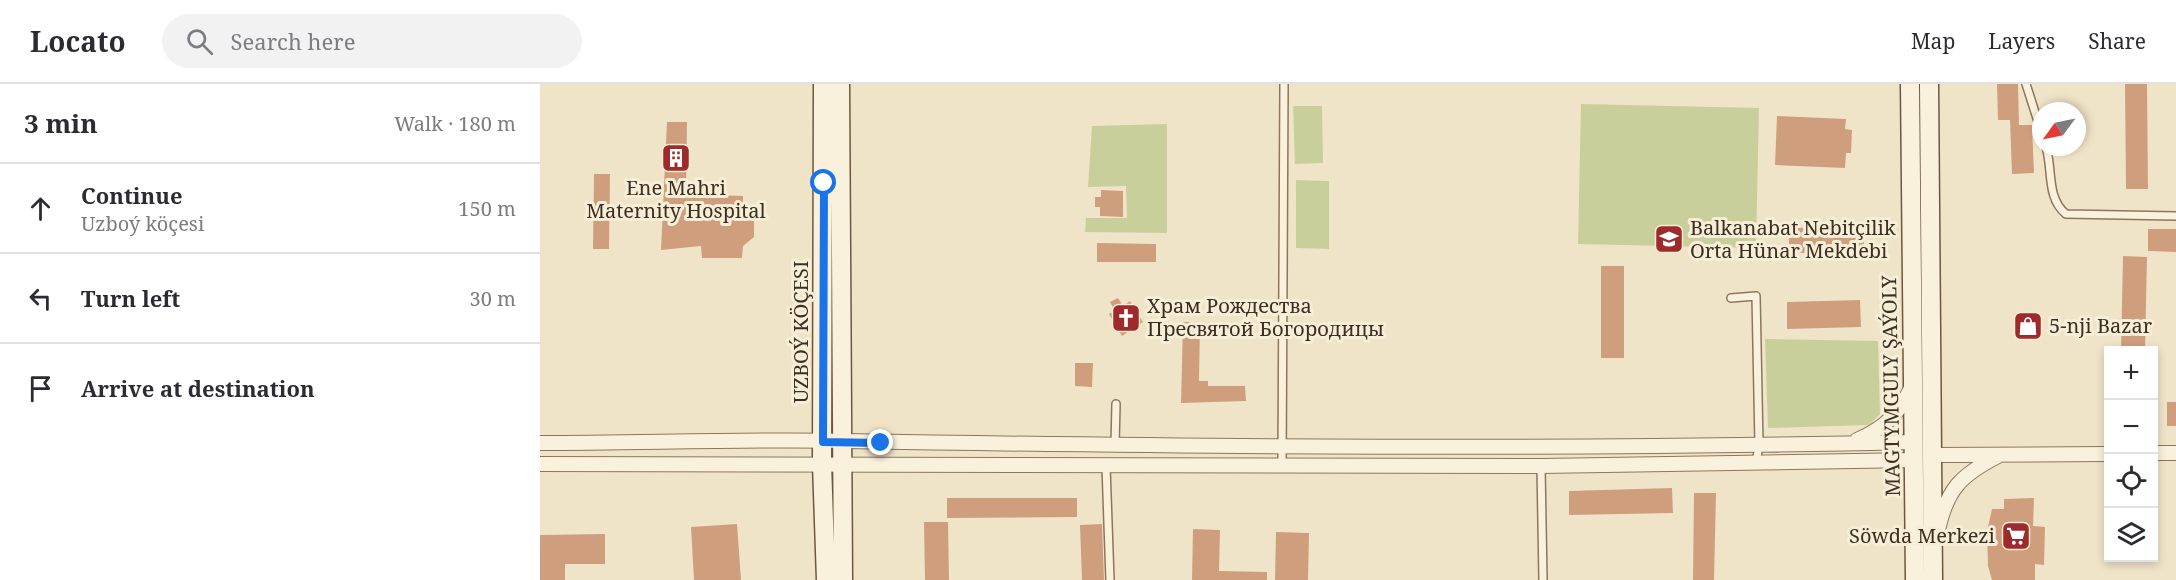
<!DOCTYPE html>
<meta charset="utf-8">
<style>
:root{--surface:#fff;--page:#f2f2f3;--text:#2b2b33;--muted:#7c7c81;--line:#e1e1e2}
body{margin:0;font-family:"Noto Serif",serif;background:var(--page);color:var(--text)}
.controls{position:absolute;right:18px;bottom:18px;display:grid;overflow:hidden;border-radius:0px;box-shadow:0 3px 9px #0003}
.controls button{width:54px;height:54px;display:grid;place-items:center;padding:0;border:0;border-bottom:2px solid var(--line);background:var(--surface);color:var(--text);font:30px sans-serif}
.compass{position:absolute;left:1492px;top:18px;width:54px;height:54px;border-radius:50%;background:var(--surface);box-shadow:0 3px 9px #0003;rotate:237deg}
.stop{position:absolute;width:18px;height:18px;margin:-14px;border:4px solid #1a73e8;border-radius:50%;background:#fff}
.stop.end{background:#1a73e8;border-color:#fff;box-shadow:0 2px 6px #0008}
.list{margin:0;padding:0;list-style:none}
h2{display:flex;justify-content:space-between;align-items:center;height:78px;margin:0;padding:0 24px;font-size:26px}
h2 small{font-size:20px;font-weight:400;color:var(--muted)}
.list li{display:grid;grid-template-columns:39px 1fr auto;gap:18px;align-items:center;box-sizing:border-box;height:90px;padding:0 24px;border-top:2px solid var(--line)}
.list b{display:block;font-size:22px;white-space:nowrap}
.list p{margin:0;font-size:20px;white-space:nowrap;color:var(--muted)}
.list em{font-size:20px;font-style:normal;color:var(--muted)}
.icon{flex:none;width:33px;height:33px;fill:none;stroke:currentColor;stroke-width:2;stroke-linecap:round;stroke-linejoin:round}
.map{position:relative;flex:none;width:1636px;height:496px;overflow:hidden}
header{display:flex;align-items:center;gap:36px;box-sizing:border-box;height:84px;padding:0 30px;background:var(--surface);border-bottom:2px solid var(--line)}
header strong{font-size:28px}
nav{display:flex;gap:33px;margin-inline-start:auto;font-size:21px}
.search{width:420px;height:54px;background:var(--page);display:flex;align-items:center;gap:15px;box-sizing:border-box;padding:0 21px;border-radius:33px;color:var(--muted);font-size:22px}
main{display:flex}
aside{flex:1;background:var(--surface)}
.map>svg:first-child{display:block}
.green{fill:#c9cf9b}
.building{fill:#cf9f7d}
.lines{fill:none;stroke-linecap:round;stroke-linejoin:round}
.lane-casing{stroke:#8d765c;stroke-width:10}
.street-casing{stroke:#8d765c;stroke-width:16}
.secondary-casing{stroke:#6f573f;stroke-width:21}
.lane{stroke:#faf1dc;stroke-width:7}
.street{stroke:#faf1dc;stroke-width:14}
.secondary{stroke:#faf1dc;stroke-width:18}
.route{stroke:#1a73e8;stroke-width:8}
.labels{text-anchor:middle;stroke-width:6;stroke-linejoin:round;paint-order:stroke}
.poi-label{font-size:20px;fill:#3d2e20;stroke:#f7eed8;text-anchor:start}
.street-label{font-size:20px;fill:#3d2e20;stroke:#f7eed8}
</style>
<header>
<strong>Locato</strong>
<div class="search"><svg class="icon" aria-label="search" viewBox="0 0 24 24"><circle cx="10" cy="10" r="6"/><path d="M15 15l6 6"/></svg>Search here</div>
<nav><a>Map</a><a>Layers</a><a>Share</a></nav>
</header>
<main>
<aside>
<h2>3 min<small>Walk · 180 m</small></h2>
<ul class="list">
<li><svg class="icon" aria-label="ahead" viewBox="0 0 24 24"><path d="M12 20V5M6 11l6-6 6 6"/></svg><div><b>Continue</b><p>Uzboý köçesi</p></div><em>150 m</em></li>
<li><svg class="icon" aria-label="left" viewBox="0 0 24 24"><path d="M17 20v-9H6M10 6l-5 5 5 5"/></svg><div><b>Turn left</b></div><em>30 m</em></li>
<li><svg class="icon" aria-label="arrive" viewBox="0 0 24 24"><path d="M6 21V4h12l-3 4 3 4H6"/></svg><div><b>Arrive at destination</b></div></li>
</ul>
</aside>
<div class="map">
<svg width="1636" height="496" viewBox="0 0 1636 496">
<rect width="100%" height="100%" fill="#f0e4c8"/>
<path class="green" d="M1041,20L1219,24L1216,164L1038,160Z
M753,22H782L783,79L755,80Z
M627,40V149L545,148L546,134H587L586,102L548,103L552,42Z
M756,96L789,97V165L756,164Z
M1225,255L1338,257L1340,330L1329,341L1228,344Z"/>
<path class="building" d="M1457,0H1478L1479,41H1492L1494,89L1472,90L1470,36H1458Z
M1585,0H1607L1608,105H1586Z
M1237,32L1306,35L1305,45L1312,46L1311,69H1306L1305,84L1235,81Z
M127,38H147L146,110L203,112V122L214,131V153L203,162L202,174H162L161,162L121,166Z
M54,90H70L69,165H53Z
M561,106L583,107V133L560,132V123H555V113H561Z
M1324,143V168L1249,169V144Z
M1608,145H1636V168L1608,167Z
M557,159L616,160V178H557Z
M1583,172L1607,173L1605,267H1581Z
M1061,182H1084V274H1061Z
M578,214L583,222L590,217L603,238L582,252L569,230L575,227L570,218Z
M1320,216L1321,243L1247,245V218Z
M643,238H660L659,297H668V302H705L706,317L641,319Z
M535,279H553L552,303L535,302Z
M1627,318H1636V342H1627Z
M1132,404L1133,429L1029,431V407Z
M1154,409H1176L1174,496H1153Z
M407,414H537V433L407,434Z
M1494,414L1493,442L1505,443L1504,481L1495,480V496H1452L1448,482L1447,447L1452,425H1464V415Z
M384,438H408L409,496H385Z
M197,440L201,496H154L151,443Z
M562,440L564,496H542L540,441Z
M653,445L680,446L679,487L727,488V496H652Z
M736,448L769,449L768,496H735Z
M65,450V480H25V496H0V451Z"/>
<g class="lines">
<g class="lane-casing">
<path id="lane" d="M1486,0L1501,47
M1506,63C1513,85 1506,114 1526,130L1636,132
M1191,214L1216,212L1219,361L1216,379
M575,361L576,320
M742,381L744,0
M566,382L570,496
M1001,382L1003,496"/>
</g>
<g class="street-casing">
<path id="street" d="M1317,356C1345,344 1359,330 1372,302
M0,359C101,359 203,355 304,357C660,363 1017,366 1374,358
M1614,369H1636
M1393,371L1568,370
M0,380L1001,382L1375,376
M1398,446C1407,405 1421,391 1458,372"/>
</g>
<g class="secondary-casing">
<path id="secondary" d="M283,0L282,380L286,496
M300,0L303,496
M1370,0L1375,496
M1389,0L1393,496"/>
</g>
<use href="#lane" class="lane"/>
<use href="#street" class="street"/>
<use href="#secondary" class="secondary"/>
</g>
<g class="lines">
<path class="route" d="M284,99L283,358L341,359"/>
</g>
<defs>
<g id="building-square" transform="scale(1.5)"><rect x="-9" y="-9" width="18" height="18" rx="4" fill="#9e2a2b" stroke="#f7eed8"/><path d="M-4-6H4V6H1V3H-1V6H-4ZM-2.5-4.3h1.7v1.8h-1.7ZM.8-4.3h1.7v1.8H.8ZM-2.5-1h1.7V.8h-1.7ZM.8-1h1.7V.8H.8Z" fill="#fff"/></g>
<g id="university-square" transform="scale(1.5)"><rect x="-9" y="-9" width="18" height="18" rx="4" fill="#9e2a2b" stroke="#f7eed8"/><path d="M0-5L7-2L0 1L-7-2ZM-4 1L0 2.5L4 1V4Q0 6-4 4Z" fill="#fff"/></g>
<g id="church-square" transform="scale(1.5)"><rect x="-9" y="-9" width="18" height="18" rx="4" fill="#9e2a2b" stroke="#f7eed8"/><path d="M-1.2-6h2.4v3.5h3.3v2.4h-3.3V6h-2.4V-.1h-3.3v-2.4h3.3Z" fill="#fff"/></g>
<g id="shop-square" transform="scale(1.5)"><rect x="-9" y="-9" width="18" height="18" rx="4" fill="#9e2a2b" stroke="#f7eed8"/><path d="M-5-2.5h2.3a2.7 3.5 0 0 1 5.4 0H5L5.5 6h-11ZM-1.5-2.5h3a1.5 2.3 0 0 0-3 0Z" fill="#fff"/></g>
<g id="supermarket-square" transform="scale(1.5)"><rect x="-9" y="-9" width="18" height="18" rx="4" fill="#9e2a2b" stroke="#f7eed8"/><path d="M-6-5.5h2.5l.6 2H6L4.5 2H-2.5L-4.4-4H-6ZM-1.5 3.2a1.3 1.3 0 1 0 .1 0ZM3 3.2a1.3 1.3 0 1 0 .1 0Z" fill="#fff"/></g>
</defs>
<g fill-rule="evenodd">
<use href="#building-square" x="136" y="74"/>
<use href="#university-square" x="1129" y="155"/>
<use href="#church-square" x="586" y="234"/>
<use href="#shop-square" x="1488" y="242"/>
<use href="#supermarket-square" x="1476" y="452"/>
</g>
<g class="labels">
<g class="poi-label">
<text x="136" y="111" text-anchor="middle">Ene Mahri<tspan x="136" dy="23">Maternity Hospital</tspan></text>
<text x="1150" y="151">Balkanabat Nebitçilik<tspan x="1150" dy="23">Orta Hünar Mekdebi</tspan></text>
<text x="607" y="229">Храм Рождества<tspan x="607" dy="23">Пресвятой Богородицы</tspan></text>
<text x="1509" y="249">5-nji Bazar</text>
<text x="1455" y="459" text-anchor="end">Söwda Merkezi</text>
</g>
<g class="street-label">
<text transform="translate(261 248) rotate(-90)" y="7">UZBOÝ KÖÇESI</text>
<text transform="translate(1351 302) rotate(-91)" y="7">MAGTYMGULY ŞAÝOLY</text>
</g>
</g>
</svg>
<div class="controls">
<button>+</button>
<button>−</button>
<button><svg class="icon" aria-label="locate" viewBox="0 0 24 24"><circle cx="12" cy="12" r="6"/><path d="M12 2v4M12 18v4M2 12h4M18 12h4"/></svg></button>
<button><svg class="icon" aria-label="layers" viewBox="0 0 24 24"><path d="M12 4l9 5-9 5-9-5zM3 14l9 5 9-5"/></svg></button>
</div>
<svg class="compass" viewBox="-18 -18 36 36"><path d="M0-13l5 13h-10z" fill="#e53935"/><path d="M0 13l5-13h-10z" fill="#7c7c81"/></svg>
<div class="stop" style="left:284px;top:99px"></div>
<div class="stop end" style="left:341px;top:359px"></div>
</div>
</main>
